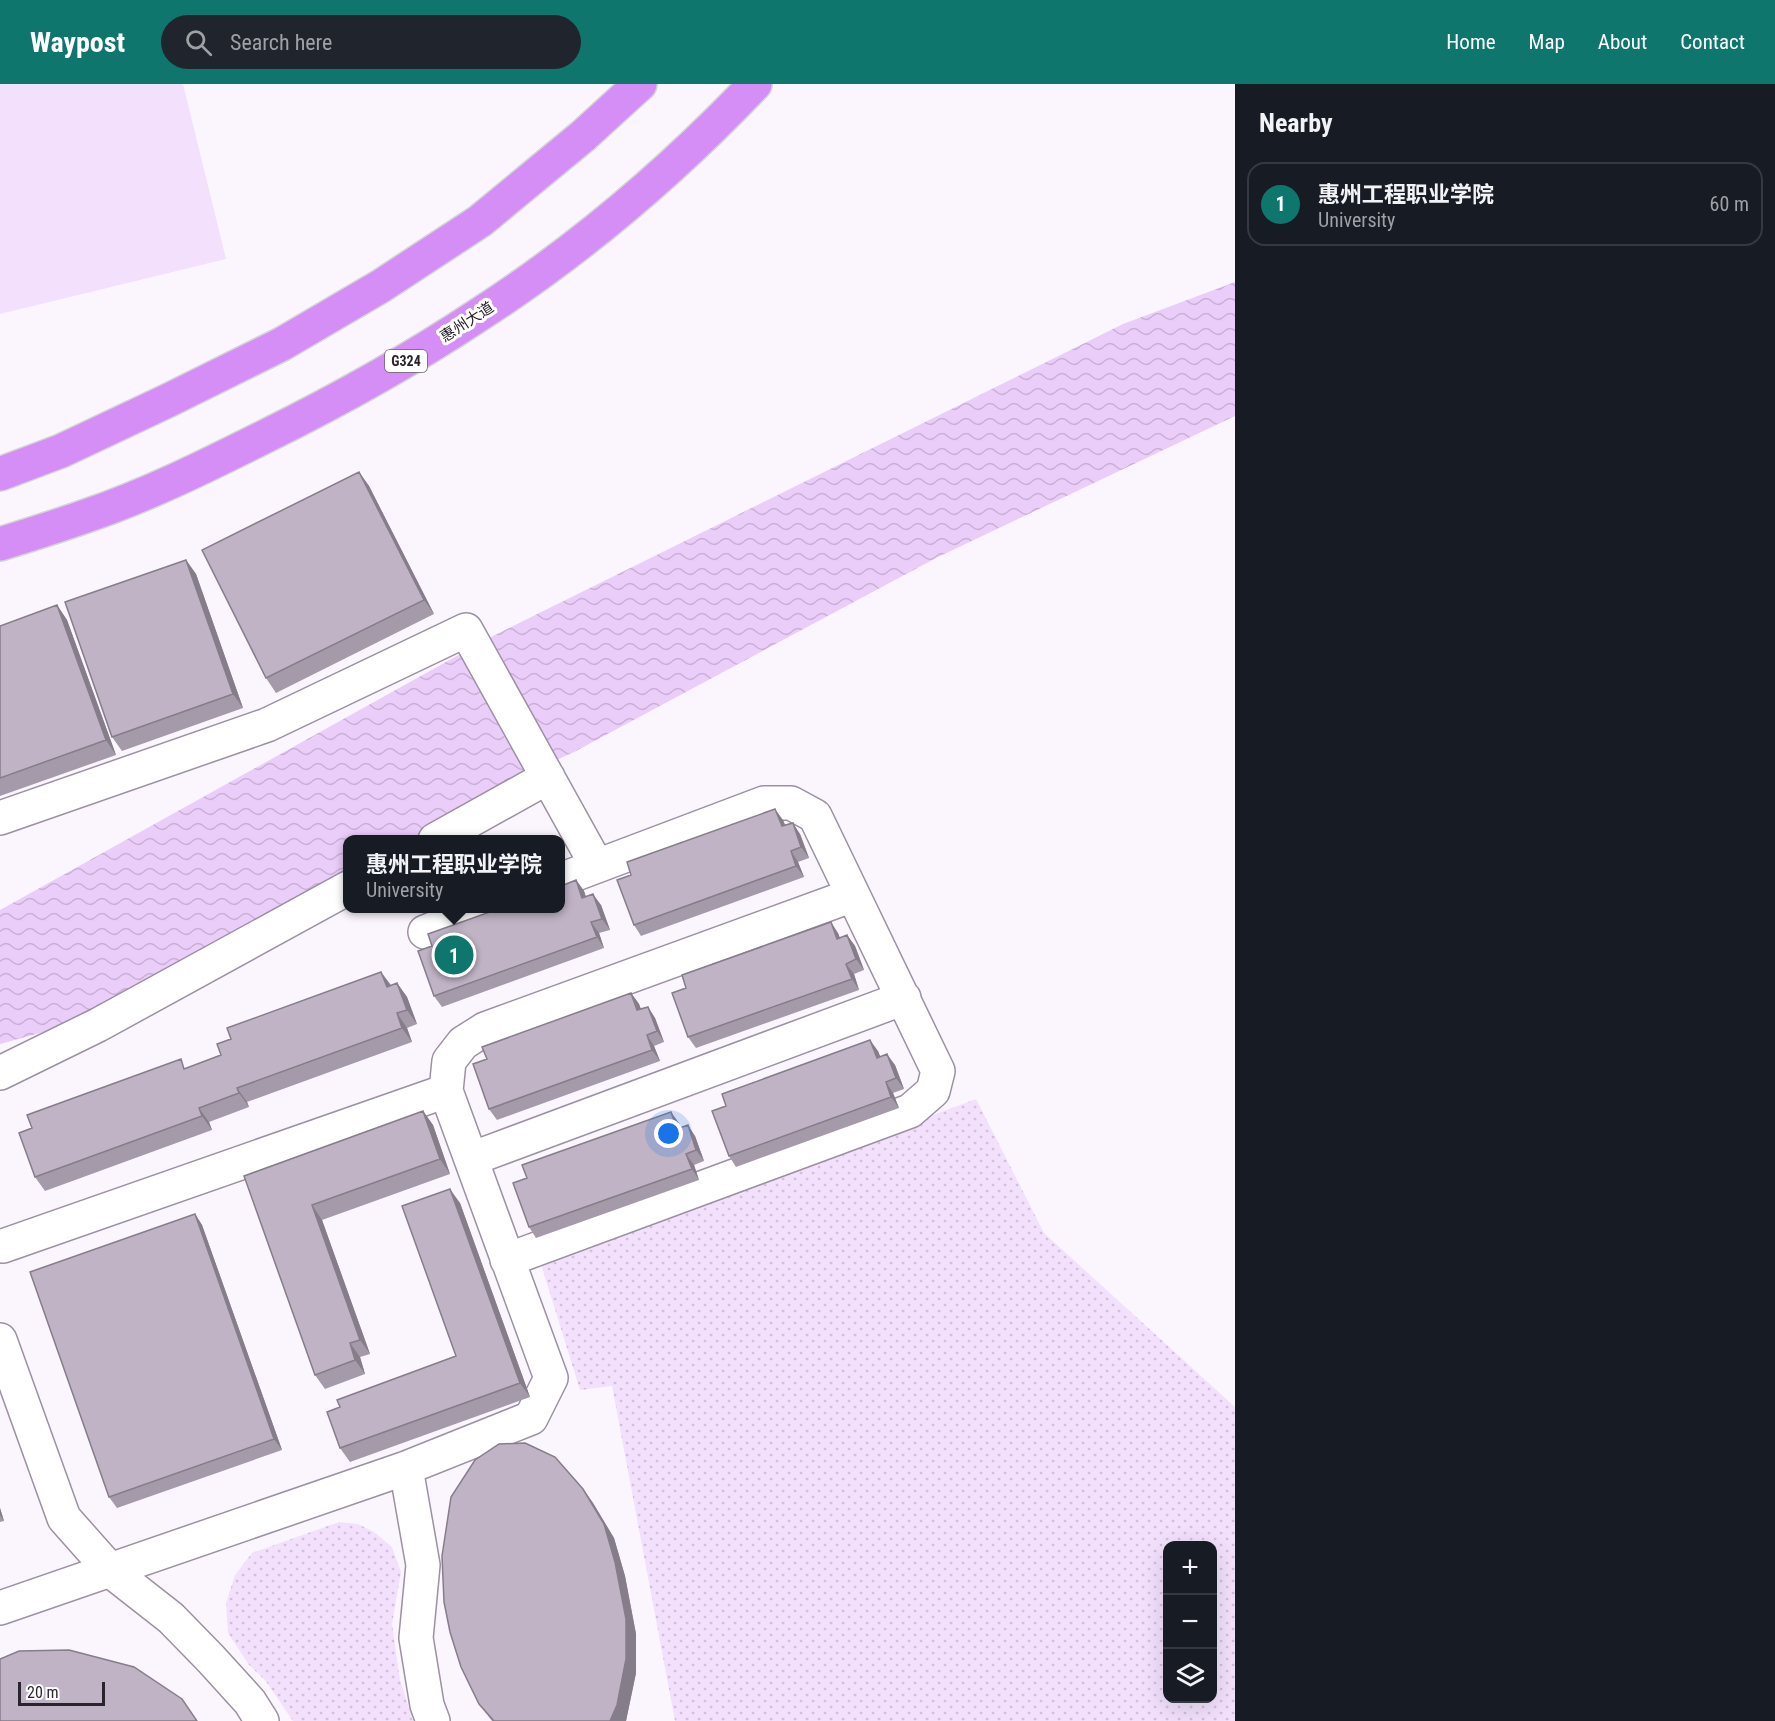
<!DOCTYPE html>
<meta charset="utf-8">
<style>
:root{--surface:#171b24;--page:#20242c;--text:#f1f3f6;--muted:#9ea1a6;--line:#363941;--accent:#0f766e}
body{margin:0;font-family:"Roboto Condensed","Noto Sans SC",sans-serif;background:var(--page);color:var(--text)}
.controls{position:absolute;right:18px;bottom:18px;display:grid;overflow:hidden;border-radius:12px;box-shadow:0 6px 24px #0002}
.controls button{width:54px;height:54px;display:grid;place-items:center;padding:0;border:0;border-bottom:2px solid var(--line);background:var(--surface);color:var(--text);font:30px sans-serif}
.scale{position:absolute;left:18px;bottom:15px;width:87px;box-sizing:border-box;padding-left:6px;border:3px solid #2a252c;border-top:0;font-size:16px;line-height:21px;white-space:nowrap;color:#2a252c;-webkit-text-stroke:4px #fff;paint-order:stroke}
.you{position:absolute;left:669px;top:1050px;width:21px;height:21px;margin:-15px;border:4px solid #fff;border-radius:50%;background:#1a73e8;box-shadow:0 0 0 9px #1a73e833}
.badge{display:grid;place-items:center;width:39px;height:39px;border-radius:50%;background:var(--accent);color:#fff;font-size:20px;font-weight:700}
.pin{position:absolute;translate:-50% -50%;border:3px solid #fff;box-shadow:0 2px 6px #0006}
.popup{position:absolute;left:343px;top:751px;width:222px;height:78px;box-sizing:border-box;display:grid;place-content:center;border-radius:12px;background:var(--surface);filter:drop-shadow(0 2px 4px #0005);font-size:20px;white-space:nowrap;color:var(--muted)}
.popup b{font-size:22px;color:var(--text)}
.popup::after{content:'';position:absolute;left:50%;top:100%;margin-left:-12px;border:12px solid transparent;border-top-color:var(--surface)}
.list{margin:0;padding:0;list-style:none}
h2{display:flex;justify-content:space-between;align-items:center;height:78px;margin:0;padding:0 24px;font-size:26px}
h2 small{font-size:20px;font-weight:400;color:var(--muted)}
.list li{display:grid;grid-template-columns:39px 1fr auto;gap:18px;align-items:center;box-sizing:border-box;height:84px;margin:0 12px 12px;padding:0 12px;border:2px solid var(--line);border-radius:18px}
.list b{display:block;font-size:22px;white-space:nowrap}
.list p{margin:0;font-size:20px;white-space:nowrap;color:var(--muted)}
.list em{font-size:20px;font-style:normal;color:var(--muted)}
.icon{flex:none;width:33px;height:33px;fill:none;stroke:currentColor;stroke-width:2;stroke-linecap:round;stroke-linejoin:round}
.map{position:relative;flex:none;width:1235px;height:1637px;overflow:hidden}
header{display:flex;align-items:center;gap:36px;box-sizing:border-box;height:84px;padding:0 30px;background:var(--accent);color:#fff}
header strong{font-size:28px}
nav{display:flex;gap:33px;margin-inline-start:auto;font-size:21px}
.search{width:420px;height:54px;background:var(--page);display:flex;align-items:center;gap:15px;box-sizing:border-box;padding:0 21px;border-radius:33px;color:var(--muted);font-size:22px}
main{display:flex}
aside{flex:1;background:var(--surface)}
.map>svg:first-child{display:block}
.grass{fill:url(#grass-dots);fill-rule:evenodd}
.park{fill:#f2e0fc}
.water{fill:url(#water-waves)}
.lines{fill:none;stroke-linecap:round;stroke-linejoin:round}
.minor-casing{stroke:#9c90a2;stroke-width:36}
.highway-casing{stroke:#d4d3d5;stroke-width:36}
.minor{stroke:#fff;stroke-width:33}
.highway{stroke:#d48ef5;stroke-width:33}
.wall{fill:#a49aa9}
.shaded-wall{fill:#867d8a}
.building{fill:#bfb3c5;stroke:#867d8a;stroke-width:1.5}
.labels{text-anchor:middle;stroke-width:6;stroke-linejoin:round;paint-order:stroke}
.shield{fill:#fff;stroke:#6a666b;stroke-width:1.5}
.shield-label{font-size:14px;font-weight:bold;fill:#2a252c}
.street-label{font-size:15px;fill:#2a252c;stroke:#fff}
</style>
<header>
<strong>Waypost</strong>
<div class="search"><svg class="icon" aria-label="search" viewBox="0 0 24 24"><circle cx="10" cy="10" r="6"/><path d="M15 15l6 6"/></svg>Search here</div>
<nav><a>Home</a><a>Map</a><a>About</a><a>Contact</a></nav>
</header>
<main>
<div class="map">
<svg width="1235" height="1637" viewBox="0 0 1235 1637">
<defs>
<pattern id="grass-dots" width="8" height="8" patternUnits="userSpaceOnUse" patternTransform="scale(1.5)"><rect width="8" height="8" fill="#f2e0fc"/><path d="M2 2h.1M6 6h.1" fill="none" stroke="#d0c0d8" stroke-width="1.8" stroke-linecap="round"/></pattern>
<pattern id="water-waves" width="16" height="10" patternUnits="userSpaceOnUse" patternTransform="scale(1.5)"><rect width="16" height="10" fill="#ebcdfa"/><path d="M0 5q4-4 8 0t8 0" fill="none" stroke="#cab0d6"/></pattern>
</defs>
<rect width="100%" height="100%" fill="#fbf6fe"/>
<path class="grass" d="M976,1015L1044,1149L1235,1323V1637H675L612,1302L580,1306L540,1177ZM1168,1462H1212V1614H1168Z
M339,1438L358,1440L374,1448L392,1463L401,1488L392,1540L400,1596L413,1637H293L265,1596L249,1581L228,1549L226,1519L235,1491L252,1469Z"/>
<path class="park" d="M0,0H183L226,175L0,230Z"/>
<path class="water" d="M1235,198V332L936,474L574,668L520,693L410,755L348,756L347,791L94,934L0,960V826L489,554L1123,240Z"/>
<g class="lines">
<g class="minor-casing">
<path id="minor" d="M0,734L267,641L466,546L597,782
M435,756L548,693
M425,848L485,824
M0,989L98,941L348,804
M471,1075L904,914
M3,1162L446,1007L449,977L463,959L485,945L853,811
M507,1176L910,1027L933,1007L938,987L815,732L791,719H764L560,796
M0,1256L64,1434L111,1487L171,1534L211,1575L250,1618L262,1637
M406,1384L423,1481L416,1554L427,1621L433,1637
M0,1524L406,1384L531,1334L551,1294L446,1007"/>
</g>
<g class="highway-casing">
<path id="highway" d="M0,390L61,367L167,317L282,260L381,202L480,137L583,52L640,0
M0,460C29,451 58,442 86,432C148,411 206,382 264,353C337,317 409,277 477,232C578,167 672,87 755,0"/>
</g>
<use href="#minor" class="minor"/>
<use href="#highway" class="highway"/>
</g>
<path class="wall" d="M359,388L369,402L434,530L276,609L266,594Z
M186,476L196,490L243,624L122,667L112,653Z
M57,521L67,536L116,671L0,712V542Z
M783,736L785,741L800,750L809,774L798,778L804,793L641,852L634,841Z
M576,796L584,807L586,813L601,821L610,846L599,849L604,864L442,923L434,912L432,862Z
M838,849L840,854L847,851L855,862L864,886L854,890L859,906L696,964L688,953Z
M381,888L391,901L397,899L407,913L417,940L407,944L412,958L247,1018L249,1023L209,1038L212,1046L45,1107L35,1093L187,984L221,971L231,955Z
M631,909L639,920L641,925L648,923L655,934L664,958L654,962L660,977L497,1036L489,1025L487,975Z
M878,967L880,972L895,981L904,1005L893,1009L899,1024L736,1083L729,1072Z
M423,1027L433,1041L450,1090L322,1136L370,1270L360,1273L365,1290L325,1305L315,1291L244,1092Z
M679,1039L681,1044L695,1052L704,1077L694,1081L699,1096L536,1154L529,1143Z
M460,1119L530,1313L350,1378L340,1364V1323L456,1272Z
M195,1130L202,1141L282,1366L117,1424L109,1413Z
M583,1405L593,1419L614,1454L625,1492L636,1550V1589L626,1637H492L479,1620Z
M0,1424L4,1437L0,1438Z"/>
<path class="shaded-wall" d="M359,388L369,402L434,530L424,516Z
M186,476L196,490L243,624L233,610Z
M57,521L67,536L116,671L106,656Z
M775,725L783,736L790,753L782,742Z
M793,739L800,750L809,774L801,763Z
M791,767L798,778L804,793L796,782Z
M576,796L584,807L590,825L582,814Z
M593,810L601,821L610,846L602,835Z
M591,838L599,849L604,864L597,853Z
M831,838L838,849L844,866L837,855Z
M847,851L855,862L864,886L856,875Z
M846,880L854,890L859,906L852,895Z
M381,888L391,902L387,903Z
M397,899L407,913L417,940L407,926Z
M631,909L639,920L645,937L637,926Z
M648,923L655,934L664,958L657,947Z
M397,929L407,944L412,958L402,944Z
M647,951L654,962L660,977L652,966Z
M870,956L878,967L885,985L877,974Z
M887,970L895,981L904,1005L896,994Z
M886,998L893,1009L899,1024L891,1013Z
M237,1004L247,1018L249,1023L239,1009Z
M199,1024L209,1038L212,1046L202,1032Z
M423,1027L433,1041L450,1090L440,1075Z
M671,1028L679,1039L685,1056L677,1045Z
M688,1041L695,1052L704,1077L696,1066Z
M686,1070L694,1081L699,1096L692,1085Z
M450,1105L460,1119L530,1313L520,1299Z
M312,1121L322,1136L370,1270L360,1256Z
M195,1130L202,1141L282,1366L274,1355Z
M350,1259L360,1273L365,1290L355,1276Z
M583,1405L593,1419L614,1454L625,1492L636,1550V1589L626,1637H610Z
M0,1424L4,1437L0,1431Z"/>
<path class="building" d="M359,388L424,516L266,594L202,466Z
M186,476L233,610L112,653L65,518Z
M57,521L106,656L0,694V542Z
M775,725L782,742L793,739L801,763L791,767L796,782L634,841L617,796L631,791L627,778Z
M576,796L582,814L593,810L602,835L591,838L597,853L434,912L418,867L432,862L428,850L498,825H561V802Z
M831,838L837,855L847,851L856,875L846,880L852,895L688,953L672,909L686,904L682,891Z
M381,888L387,903L397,899L407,926L397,929L402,944L237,1004L239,1009L199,1024L202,1032L35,1093L19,1049L32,1044L27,1031L181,975L184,985L221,971L217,960L231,955L227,944Z
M631,909L637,926L648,923L657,947L647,951L652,966L489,1025L473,980L487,975L482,963Z
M870,956L877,974L887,970L896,994L886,998L891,1013L729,1072L712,1027L726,1022L722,1010Z
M423,1027L440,1075L312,1121L360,1256L350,1259L355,1276L315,1291L244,1092Z
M671,1028L677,1045L688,1041L696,1066L686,1070L692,1085L529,1143L513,1099L527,1094L522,1081Z
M450,1105L520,1299L340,1364L327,1328L340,1323L337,1316L456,1272L402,1122Z
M195,1130L274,1355L109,1413L30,1188Z
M525,1359L555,1373L583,1405L604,1440L615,1478L626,1535V1575L617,1621L610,1637H494L479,1620L461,1583L450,1548L444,1518L442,1472L451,1413L475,1376L499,1360Z
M69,1566L134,1583L182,1615L197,1637H0V1575L19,1567Z"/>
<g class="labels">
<rect class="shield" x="385" y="266" width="42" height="22" rx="4.5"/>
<g class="shield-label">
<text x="406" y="282">G324</text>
</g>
<g class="street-label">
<text transform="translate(467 238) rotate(-33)" y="5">惠州大道</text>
</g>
</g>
</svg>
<div class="controls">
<button>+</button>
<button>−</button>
<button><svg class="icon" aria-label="layers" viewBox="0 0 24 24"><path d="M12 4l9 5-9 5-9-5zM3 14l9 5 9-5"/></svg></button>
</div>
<div class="scale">20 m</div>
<div class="you"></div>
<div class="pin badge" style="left:454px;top:871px">1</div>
<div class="popup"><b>惠州工程职业学院</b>University</div>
</div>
<aside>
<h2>Nearby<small></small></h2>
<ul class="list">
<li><span class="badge">1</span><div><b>惠州工程职业学院</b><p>University</p></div><em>60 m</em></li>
</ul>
</aside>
</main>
